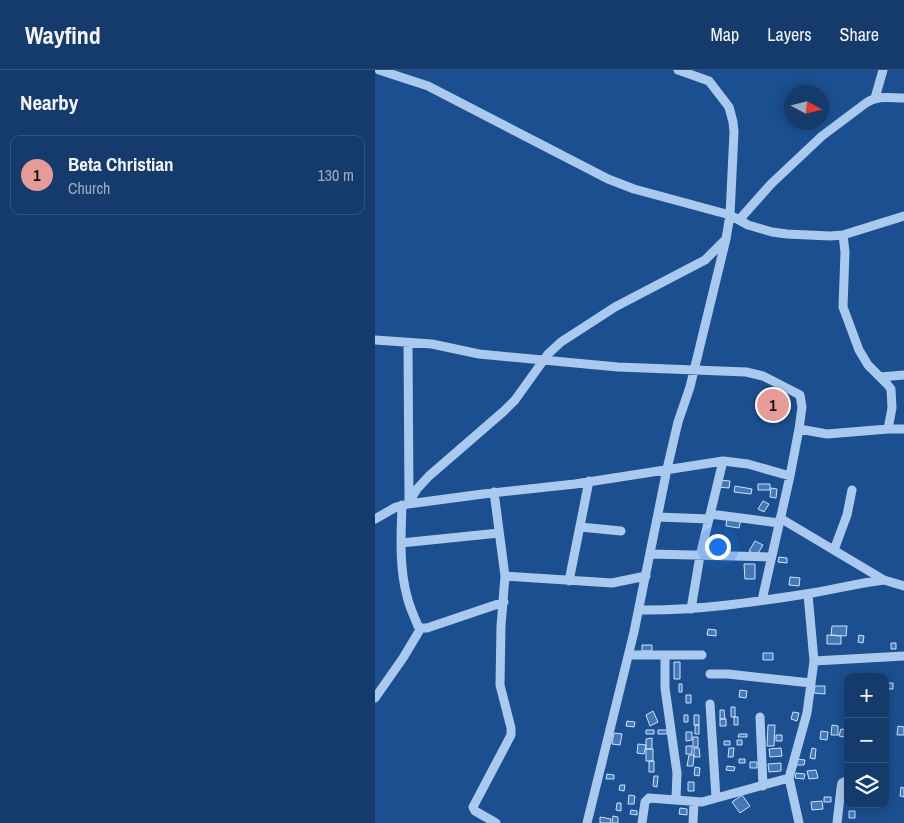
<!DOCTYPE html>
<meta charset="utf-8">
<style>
:root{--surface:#143b6b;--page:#214673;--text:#f1f3f6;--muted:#9dadc1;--line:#33557e;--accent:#e69b98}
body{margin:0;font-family:"Archivo Narrow",sans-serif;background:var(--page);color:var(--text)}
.controls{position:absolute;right:15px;bottom:15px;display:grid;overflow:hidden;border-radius:10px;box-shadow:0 2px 12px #0003}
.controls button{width:45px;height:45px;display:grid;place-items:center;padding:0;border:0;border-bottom:1px solid var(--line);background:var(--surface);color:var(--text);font:25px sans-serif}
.compass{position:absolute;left:409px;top:15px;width:45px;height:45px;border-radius:50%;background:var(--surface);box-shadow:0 2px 12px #0003;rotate:97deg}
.you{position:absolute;left:342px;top:476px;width:18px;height:18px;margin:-12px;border:4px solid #fff;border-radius:50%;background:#1a73e8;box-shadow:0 0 0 8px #1a73e833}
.badge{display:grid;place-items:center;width:32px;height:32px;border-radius:50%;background:var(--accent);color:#111;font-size:16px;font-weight:700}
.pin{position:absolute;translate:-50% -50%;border:2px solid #fff;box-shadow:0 1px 5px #0006}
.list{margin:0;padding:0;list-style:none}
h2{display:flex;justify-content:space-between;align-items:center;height:65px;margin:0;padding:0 20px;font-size:21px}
h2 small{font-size:16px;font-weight:400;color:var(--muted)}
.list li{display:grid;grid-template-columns:32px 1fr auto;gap:15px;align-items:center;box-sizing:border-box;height:80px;margin:0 10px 10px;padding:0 10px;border:1px solid var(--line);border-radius:10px}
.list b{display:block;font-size:19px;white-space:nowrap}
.list p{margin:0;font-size:16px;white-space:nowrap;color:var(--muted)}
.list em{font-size:16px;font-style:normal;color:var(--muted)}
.icon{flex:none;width:28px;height:28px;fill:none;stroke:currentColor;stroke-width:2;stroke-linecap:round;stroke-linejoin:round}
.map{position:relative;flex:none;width:529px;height:753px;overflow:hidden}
header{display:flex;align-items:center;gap:30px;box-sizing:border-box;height:70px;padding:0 25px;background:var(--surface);border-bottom:1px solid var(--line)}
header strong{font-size:24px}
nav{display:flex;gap:28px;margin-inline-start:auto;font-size:18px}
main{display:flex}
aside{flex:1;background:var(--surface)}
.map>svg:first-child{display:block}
.building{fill:#4478b7;stroke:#cfe3fa}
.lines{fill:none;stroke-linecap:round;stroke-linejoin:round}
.minor{stroke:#a9c9ee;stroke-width:9}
</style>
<header>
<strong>Wayfind</strong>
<nav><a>Map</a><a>Layers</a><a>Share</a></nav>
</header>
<main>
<aside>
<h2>Nearby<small></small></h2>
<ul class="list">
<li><span class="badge">1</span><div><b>Beta Christian</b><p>Church</p></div><em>130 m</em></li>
</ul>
</aside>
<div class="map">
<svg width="529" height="753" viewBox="0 0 529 753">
<rect width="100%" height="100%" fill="#1b4f8f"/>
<path class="building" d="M344,410L355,411L354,418L343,417Z
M383,414H395V420H383Z
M360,416L377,419L376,424L359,422Z
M396,418L402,419L401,428L395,427Z
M388,431L394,434L389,442L383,439Z
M352,447L366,449L364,458L351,456Z
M380,471L388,475L382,485L374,481Z
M404,487L412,488V493L403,492Z
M369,494H380V509H370Z
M415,507L425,508L424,516L414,515Z
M457,556H472L471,566L456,565Z
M333,559L341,560V566L332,565Z
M452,565L466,566V574H452Z
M484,565L489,566L488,573L483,572Z
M516,573H521V579H516Z
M267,575H277V581H267Z
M388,583H398V590H388Z
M299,592H305V609H299Z
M511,613H518V619H511Z
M304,614H307V622H304Z
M440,616H450V624L439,623Z
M365,620L372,621L371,628L364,627Z
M311,625H316V633H311Z
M356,637H360V647H356Z
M345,640H349L350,649H345Z
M278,641L283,652L275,656L271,645Z
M418,642L424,643L422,651L416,649Z
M309,645H313V652H309Z
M319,645H324V655H319Z
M359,647H363V655H359Z
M345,649H351V656H345Z
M252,651L260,652L259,657L251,656Z
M320,655H324V664H320Z
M393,655H400L399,676H392Z
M457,655L463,656V665H456Z
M523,656L529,657V665H522Z
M466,659L473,660V668L464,666Z
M271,660H279V664H271Z
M283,660H292V664H283Z
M446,661L453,662L452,670L445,669Z
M311,662H317V670L311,671Z
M239,663L247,664L245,675L237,674Z
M364,664H372V667H363Z
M401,665H407V671H401Z
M318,667H323V677H318Z
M277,668V679H271V669Z
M362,670H367V675H362Z
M349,671H355V675H349Z
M263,674L271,675L269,684L262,683Z
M311,676H317V684H311Z
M319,678H324L325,687H319Z
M354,678H359L358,687H353Z
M406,678L407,686L395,687L394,679Z
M437,678L441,679L440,689L435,688Z
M271,679H278V691H271Z
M314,685H319L318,696H312Z
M364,689H370V693H364Z
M421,689L430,690L429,695H421Z
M274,691H279V702H274Z
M375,692H382V698H375Z
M406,693V701L394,702L393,694Z
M352,696L360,697L359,701L351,700Z
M320,697L325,698L324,706L319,705Z
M441,700L443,708L434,709L432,701Z
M421,703L430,704L429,709L420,708Z
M232,704L239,705V709H231Z
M279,706H283L282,717L278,716Z
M313,712H319V721H313Z
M245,715H250L249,721L244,720Z
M526,717L529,718V727L525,726Z
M254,725L260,726L259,734H253Z
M367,725L375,736L365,743L357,732Z
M449,727H456V732H449Z
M447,731L448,739L437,740L436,732Z
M242,733H246V741L241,740Z
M305,738L312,739V745L304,744Z
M256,740L262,741V745L255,744Z
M474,741H480V748H474Z
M238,746L243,747V753H237Z
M225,747L236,749L235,753H225Z"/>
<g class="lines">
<path class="minor" d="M4,0L53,16L233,109L259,119L355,145L373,155L397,162L412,164L455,166L468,165L529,146
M500,28L508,0
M364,150L396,114L447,66L491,33C503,25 515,28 529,28
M468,165L470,182L468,237L484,280L493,295L512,314L516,319L517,338L513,359
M0,270L57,274L104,284L243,297L371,302L388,306L425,325L427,337L424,359
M33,273L34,430
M505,307L529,305
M119,422L130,506L126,556L125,615L136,658V665L98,737L100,741L121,753
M33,434L42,419L54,406L129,341L140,330L173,284L186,272L240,237L330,190L351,169
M27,435C26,465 24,497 32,526C34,536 39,546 43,556L46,558H52L129,532
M335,444L404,453
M283,447L334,449
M405,448L509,510L529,516
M0,449L21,437L33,434L108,424L200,414L348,391L373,394L415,406L424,359L452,364L513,359H529
M205,457L246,461
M26,473L124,463
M459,480L472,445L477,420
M275,484L396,487
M130,506L237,513L271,506
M194,511L214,411
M433,524L439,591
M387,530L415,406
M316,539L325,486L348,391
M264,540C321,541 380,532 437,523C461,519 484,513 509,510
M254,585H327
M290,585V618L302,703L301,729
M335,604H353L436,613
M0,628L28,588L46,558
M335,634L341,728
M385,647L388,716
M212,753L259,562L292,399L303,352L315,317L351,169L355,145L359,62L358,52L354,37L334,11L303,0
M267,753L270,732L274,728L327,732L414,708
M318,753L319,732
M424,753L414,708L432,643L439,591L529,586
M462,753L466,718L467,713L473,710"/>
</g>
</svg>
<div class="controls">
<button>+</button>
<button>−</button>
<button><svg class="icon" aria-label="layers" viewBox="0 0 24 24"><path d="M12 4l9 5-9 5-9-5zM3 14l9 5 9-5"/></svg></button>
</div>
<svg class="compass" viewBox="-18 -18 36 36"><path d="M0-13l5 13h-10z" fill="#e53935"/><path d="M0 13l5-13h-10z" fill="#9dadc1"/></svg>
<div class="you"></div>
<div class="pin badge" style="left:398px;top:335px">1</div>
</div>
</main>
